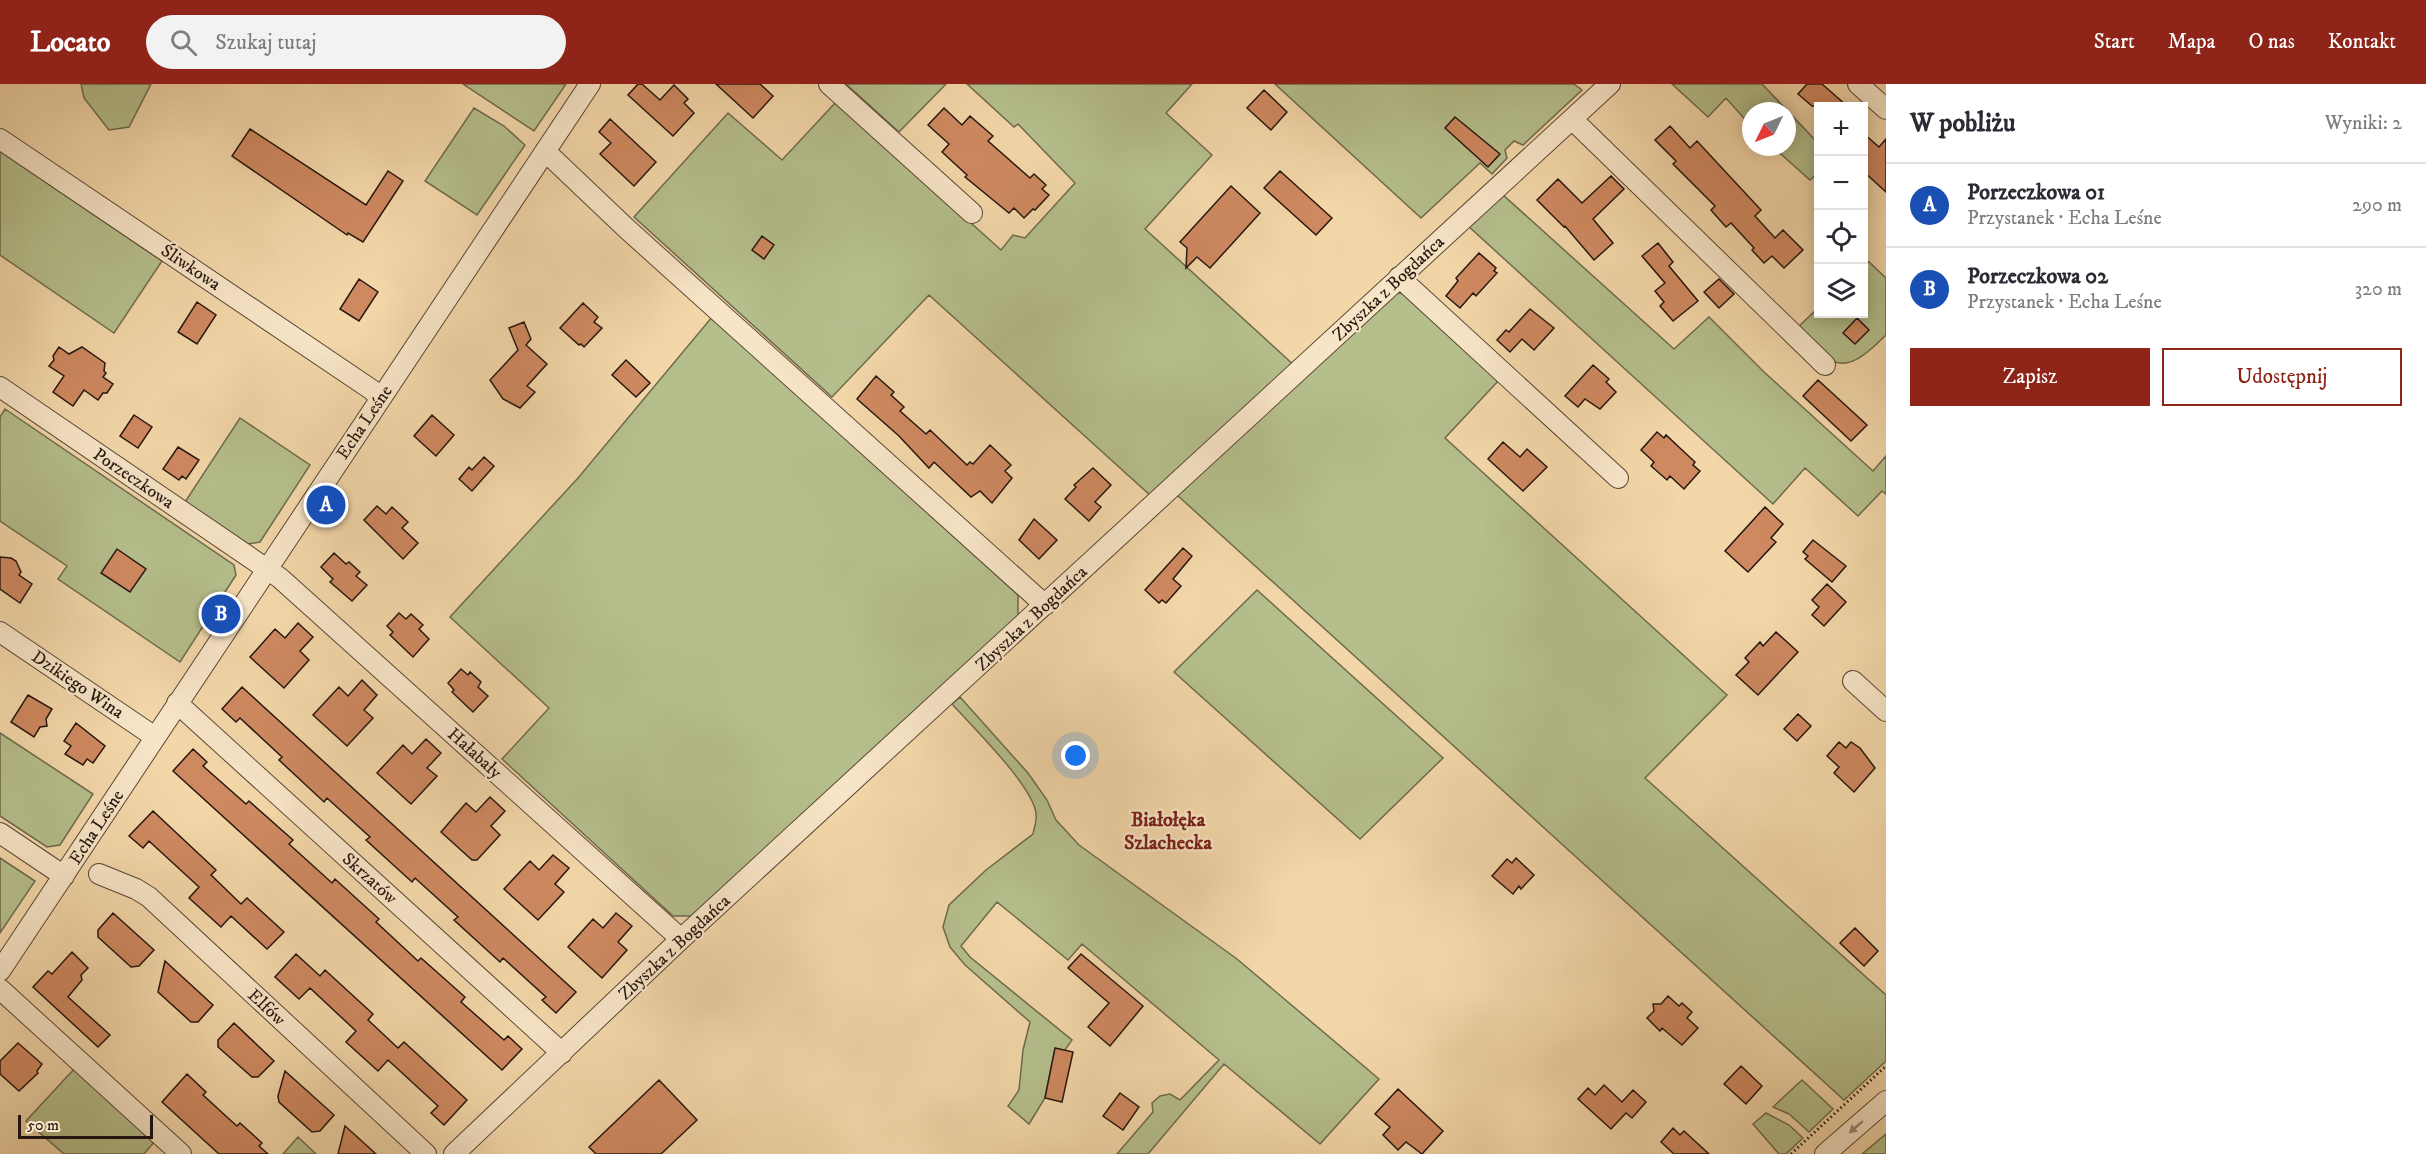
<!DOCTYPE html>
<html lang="pl">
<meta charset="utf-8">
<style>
:root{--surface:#fff;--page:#f2f2f3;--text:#2b2b33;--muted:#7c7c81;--line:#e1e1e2;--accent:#8f2418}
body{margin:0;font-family:"IM FELL DW Pica",serif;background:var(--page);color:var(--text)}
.controls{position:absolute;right:18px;top:18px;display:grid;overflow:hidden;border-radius:0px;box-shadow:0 3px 15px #0003}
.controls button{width:54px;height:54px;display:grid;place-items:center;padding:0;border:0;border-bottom:2px solid var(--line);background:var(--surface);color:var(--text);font:30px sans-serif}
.compass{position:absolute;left:1742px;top:18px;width:54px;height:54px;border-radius:50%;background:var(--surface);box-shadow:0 3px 15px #0003;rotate:227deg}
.scale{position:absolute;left:18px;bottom:15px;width:135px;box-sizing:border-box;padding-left:6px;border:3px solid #27160f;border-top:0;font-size:16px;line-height:21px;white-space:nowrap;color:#27160f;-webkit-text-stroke:4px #f7e5c7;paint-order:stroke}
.you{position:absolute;left:1076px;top:672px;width:21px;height:21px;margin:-15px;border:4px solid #fff;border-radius:50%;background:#1a73e8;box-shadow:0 0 0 9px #1a73e833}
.badge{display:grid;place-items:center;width:39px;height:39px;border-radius:50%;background:var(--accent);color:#fff;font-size:20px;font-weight:700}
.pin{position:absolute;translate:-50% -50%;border:3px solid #fff;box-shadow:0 2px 6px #0006}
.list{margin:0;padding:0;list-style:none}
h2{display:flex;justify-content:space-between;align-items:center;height:78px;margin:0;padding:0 24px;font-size:26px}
h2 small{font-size:20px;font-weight:400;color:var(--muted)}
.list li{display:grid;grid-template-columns:39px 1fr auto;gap:18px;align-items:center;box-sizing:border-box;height:84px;padding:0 24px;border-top:2px solid var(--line)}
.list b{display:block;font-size:22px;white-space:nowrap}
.list p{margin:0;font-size:20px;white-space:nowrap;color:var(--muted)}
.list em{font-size:20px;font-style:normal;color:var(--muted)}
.actions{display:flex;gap:12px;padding:18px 24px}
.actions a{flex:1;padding:14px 0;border:2px solid var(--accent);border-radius:0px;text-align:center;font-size:21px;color:var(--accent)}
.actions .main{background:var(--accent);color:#fff}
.icon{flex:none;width:33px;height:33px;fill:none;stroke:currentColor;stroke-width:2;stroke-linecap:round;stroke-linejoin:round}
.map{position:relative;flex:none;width:1886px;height:1070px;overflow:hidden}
header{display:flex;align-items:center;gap:36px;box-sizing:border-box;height:84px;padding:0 30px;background:var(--accent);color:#fff}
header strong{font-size:28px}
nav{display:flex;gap:33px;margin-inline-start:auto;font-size:21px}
.search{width:420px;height:54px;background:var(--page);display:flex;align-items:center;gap:15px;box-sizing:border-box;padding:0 21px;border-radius:33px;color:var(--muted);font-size:22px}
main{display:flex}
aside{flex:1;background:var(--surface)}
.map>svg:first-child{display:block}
.green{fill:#b5bf8c;stroke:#6e6a4e;stroke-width:1.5}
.building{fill:#cf8961;stroke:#27160f;stroke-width:1.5}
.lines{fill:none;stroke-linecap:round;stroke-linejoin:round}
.minor-casing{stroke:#5a4636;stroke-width:22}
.path{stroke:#27160f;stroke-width:3;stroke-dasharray:1.5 3;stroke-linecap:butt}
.minor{stroke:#f7e5c7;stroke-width:20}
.oneway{fill:#998874}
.labels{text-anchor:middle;stroke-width:4.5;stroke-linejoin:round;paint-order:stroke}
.street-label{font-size:18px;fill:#27160f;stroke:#f7e5c7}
.neighbourhood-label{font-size:20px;font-weight:bold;fill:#7a1f14;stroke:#f7e5c7}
</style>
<header>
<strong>Locato</strong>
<div class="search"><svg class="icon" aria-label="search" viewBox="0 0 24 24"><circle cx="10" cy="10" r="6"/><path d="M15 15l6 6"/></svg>Szukaj tutaj</div>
<nav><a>Start</a><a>Mapa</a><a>O nas</a><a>Kontakt</a></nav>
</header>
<main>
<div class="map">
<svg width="1886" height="1070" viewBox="0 0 1886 1070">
<rect width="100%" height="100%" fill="#f3d7a9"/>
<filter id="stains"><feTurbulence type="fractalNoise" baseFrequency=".00333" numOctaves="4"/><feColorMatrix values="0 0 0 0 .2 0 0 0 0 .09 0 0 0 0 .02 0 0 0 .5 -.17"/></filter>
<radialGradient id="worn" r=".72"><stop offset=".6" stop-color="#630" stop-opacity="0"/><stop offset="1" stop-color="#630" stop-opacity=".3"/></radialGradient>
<path class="green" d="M81,0H151L129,43L109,46L84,14Z
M463,0H566L534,47Z
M846,0H946L899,48Z
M967,0H1192L1166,29L1212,71L1145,145L1296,283L1151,412L929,211L832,313L634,133L728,29L782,76L836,18L1001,166L1013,151L1025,154L1075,99L1018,40L1014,43Z
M1275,0H1574L1582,6L1523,61L1514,57L1505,66L1507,74L1492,90L1480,79L1421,134Z
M1672,0H1762L1818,59V89L1810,96L1773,63H1787V27H1751V42L1726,14L1708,33Z
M474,24L504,42L525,61L477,131L425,97Z
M0,67L162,177L114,249L0,171Z
M1502,110L1674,265L1709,233L1764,288L1873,387L1886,372V410L1882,407L1858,432L1805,384L1773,420L1467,141Z
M1868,177L1886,194V251C1842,295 1836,283 1794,247L1818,224V230H1864V182Z
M1399,209L1405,210L1500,295L1445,354L1727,611L1645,694L1886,911V977L1844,1016L1177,411L1393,210Z
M712,233L1018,511V534C908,633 800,733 691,832H673L502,675L549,624L450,533L578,394Z
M5,325L234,481L236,491L180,578L58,495L67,482L0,437V333Z
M240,334L310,381L260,458L248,460L185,418Z
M1257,506L1443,674L1360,755L1174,588Z
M960,613L1028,689L1047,716L1056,736L1079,761L1237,875L1379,995L1320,1060L1224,980L1148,1070H1117L1153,1028L1152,1019L1160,1012L1170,1010L1180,1016L1219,976L1082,860L1068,876L997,818L961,862L970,873L1072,956L1065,966L1055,965L1045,1014L1029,1040L1008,1022L1019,1006L1023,966L1030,938L965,881L950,863L943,843L949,821L986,786L1033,750C1034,744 1037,737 1036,731C1036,705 971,641 952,620Z
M0,649L93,710L60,761L47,763L0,732Z
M0,774L35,797L0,849Z
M75,984L155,1057L144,1070H64L26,1037Z
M1802,996L1833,1025L1809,1048L1789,1030L1773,1023Z
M1766,1029L1789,1041L1803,1054L1786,1070H1779L1753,1040Z
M1886,1050V1070H1862Z
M298,1053L316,1070H283Z"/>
<path class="building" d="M638,0H642L660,16L674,1L688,15L684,19L694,29L673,52L628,11Z
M716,0H760L773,12L753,34Z
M1807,0H1822L1847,22H1812L1798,10Z
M1264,6L1287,28L1271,46L1247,24Z
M944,24L962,41L970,32L993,52L988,57L1030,94L1034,90L1046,101L1042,105L1049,111L1035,126L1033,125L1024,134L1014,124L1009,129L965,93L967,91L942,68L949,60L928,41Z
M1455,33L1500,70L1488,83L1445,44Z
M610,35L656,78L634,102L600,70L611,59L599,48Z
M1670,42L1690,64L1697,57L1721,83L1761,126L1755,132L1775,154L1783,146L1803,166L1784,184L1772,172L1764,179L1752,166L1754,164L1731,139L1726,143L1718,134L1711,126L1715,122L1673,80L1676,77L1655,56Z
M250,45L366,121L388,87L403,97L363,158L348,149L347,151L232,72Z
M1863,49L1879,63L1886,55V108L1863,87Z
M1280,87L1332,134L1316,151L1264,104Z
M1611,92L1624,105L1593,135L1613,159L1594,176L1565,142L1564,143L1537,116L1558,95L1582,119Z
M1231,102L1260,129L1210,184L1197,173L1186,184L1187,164L1180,158Z
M762,152L774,161L764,175L752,166Z
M1658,159L1673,178L1669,182L1698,217L1673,237L1660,222L1664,218L1655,207L1665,199L1642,172Z
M1479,169L1496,184L1494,187L1497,189L1476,212L1473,209L1460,224L1446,212L1458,197L1456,194Z
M359,195L378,208L359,237L340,225Z
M1719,195L1734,210L1719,224L1704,208Z
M197,218L216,231L197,260L178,248Z
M583,219L598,233L594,238L602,244L584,263L581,260L579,261L560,244Z
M1530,225L1554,244L1534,266L1522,255L1510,268L1497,256L1506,246L1509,248Z
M1857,234L1869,246L1855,260L1843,249Z
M524,238L531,255L526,261L547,280L527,302L535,308L520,324L503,315L490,296L518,266L509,244Z
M59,263L69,270L82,263L105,279L104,287L106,289L103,293L113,300L107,309H103L98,316L84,306L73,322L53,308L64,292L49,282L54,276L53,272Z
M626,276L650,299L636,313L612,291Z
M1593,281L1609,295L1606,298L1616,308L1600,325L1585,315L1578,323L1565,312Z
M876,292L894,308L891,311L904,323L900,327L926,350L930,346L967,381L970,378L973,380L990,361L1011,381L1005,387L1012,394L992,419L980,407L971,413L934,378L929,384L899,352L857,315Z
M1818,296L1867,341L1851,357L1803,312Z
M134,331L152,343L138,364L120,352Z
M432,331L454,351L436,372L414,352Z
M1657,348L1664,354L1666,351L1681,365L1695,378L1693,381L1700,387L1684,405L1670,392L1667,396L1651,382L1654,378L1641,366Z
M1503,358L1520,373L1527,365L1547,383L1523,407L1488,375Z
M178,363L199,376L186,395L182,392L179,396L163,385Z
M484,373L494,382L472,407L459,395L469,383L472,386Z
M1093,384L1111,401L1095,418L1101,423L1089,437L1065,415L1076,403L1074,401Z
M377,422L386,430L392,423L408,438L402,444L418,459L403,475L364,436Z
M1765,423L1783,440L1771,454L1776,458L1748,488L1725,467Z
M1034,435L1057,456L1039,475L1019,456Z
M1813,456L1846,482L1832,498L1805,475L1808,472L1803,468Z
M1183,464L1192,472L1173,495L1181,502L1166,519L1162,516L1159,519L1145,506Z
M117,465L146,485L130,508L101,489Z
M334,469L346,480L349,478L360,488L356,492L367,501L352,517L330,498L333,495L321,483Z
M0,473L11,474L16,477L21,488L19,491L32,500L20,519L0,505Z
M1827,500L1846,518L1824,542L1812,531L1819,523L1812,516Z
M399,529L406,535L411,530L423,541L419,545L429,555L413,573L390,551L393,548L387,542Z
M298,539L313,553L300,567L309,576L284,604L250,573L275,545L285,554Z
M1776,548L1798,568L1758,611L1736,591L1749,578L1745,574L1760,558L1763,562Z
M461,585L468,591L470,588L481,598L478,603L488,612L473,628L452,608L454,606L448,599Z
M362,596L377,611L364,626L373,634L347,662L313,631L339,603L348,612Z
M242,603L576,908L556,929L542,916L546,913L503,874L500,878L454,836L458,833L415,794L412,798L366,756L370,753L327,714L324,718L279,676L282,673L240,634L236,638L222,625Z
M28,611L52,625L46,635L47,642L40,643L34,653L11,638Z
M1798,630L1811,642L1797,657L1784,645Z
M76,639L105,662L93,679L87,675L83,681L65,670L71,662L64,657Z
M426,655L441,669L427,684L437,692L411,720L377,689L403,661L412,670Z
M1839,658L1846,664L1851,658L1860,664L1875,684L1854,708L1834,689L1839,683L1827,672Z
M193,665L207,678L203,682L246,720L249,717L293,756L289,760L310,779L332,799L335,795L379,835L376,838L418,877L421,874L465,913L461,918L504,956L508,952L522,965L502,986L173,687Z
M490,713L505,727L491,742L500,751L477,776H472L441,748L466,719L476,728Z
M153,727L216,786L211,791L241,820L247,814L284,848L267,865L231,832L221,843L189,814L199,803L149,757L143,764L129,752Z
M553,771L569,784L555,800L564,808L538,836L504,805L530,777L539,786Z
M1516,774L1534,791L1521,805L1519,802L1513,810L1492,792L1507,775L1512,779Z
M113,829L154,866L139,882L131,883L98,853V846Z
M616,829L632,842L618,858L627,866L602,894L568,863L593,835L603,844Z
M1855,844L1878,867L1864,882L1840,859Z
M72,868L88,884L81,891L82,896L68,913L110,951L98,963L33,903L48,887L52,890Z
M296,870L320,892L325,886L373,930L368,936L398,964L404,958L467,1016L444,1041L431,1029L438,1022L388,976L378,987L346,958L356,947L310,904L299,915L275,893Z
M1081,870L1143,922L1110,962L1088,943L1109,919L1068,884Z
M165,877L213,921L198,938H191L158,908Z
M1668,912L1679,922L1682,919L1692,928L1687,934L1698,944L1682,961L1662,944L1660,947L1647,934L1654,927L1653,920H1661Z
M234,939L274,977L258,993H252L218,963V956Z
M18,959L42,980L37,987L38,989L19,1007L0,990V977Z
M1055,964L1073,968L1062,1018L1045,1014Z
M1741,982L1762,1002L1746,1020L1724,1000Z
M285,987L334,1031L320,1047L312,1048L279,1018L278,1012Z
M187,990L206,1008L203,1011L228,1034L237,1042L240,1039L262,1059L259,1062L268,1070H219L162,1018Z
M659,996L697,1036L661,1070H596L589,1063Z
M1604,1001L1622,1018L1633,1006L1646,1018L1632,1034L1626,1029L1611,1045L1578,1015L1588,1004L1595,1011Z
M1398,1005L1443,1047L1422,1070L1406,1058L1398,1066L1383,1051L1390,1043L1375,1030Z
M1120,1009L1139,1023L1123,1046L1103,1032Z
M345,1042L354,1050L376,1070H338Z
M1673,1044L1680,1051L1684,1047L1709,1070H1674L1661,1058Z"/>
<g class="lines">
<g class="minor-casing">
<path id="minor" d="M829,0L972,129
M1858,0L1886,25
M1573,36L1825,281
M0,55L372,306L380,314
M546,68L627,145L1045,521
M1399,193L1618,394
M0,303L280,494L681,855
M0,548L155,653
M1853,597L1886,627
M177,619L562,969
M0,749L64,792
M99,790L136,805L149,813L426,1070
M0,887L590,0
M0,905L181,1070
M454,1070L681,855L1610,0
M1825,1070L1886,1017"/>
</g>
<path class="path" d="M1791,1070L1886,982"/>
<use href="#minor" class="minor"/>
</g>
<defs><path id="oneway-solid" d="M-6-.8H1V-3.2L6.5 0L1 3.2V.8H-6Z" transform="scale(1.5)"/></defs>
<use class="oneway" href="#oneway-solid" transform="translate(1856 1043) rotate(139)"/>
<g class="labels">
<g class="street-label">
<text transform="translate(191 183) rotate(34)" y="6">Śliwkowa</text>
<text transform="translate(1388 204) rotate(-43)" y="6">Zbyszka z Bogdańca</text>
<text transform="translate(364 338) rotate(-56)" y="6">Echa Leśne</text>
<text transform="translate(134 394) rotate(34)" y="6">Porzeczkowa</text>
<text transform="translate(1031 534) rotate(-43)" y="6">Zbyszka z Bogdańca</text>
<text transform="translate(78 600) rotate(34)" y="6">Dzikiego Wina</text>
<text transform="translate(475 669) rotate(42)" y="6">Hałabały</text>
<text transform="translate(96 743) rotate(-57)" y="6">Echa Leśne</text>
<text transform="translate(370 794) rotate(42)" y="6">Skrzatów</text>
<text transform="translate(674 863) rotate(-43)" y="6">Zbyszka z Bogdańca</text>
<text transform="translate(267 923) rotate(43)" y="6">Elfów</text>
</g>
<g class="neighbourhood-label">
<text x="1168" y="742">Białołęka<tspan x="1168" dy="23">Szlachecka</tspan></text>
</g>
</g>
<rect width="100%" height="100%" filter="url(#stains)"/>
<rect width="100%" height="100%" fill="url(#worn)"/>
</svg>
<div class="controls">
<button>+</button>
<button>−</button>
<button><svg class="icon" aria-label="locate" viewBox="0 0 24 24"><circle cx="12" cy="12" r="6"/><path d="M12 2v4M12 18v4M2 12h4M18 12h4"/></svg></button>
<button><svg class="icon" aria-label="layers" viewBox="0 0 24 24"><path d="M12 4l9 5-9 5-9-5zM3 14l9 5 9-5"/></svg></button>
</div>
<svg class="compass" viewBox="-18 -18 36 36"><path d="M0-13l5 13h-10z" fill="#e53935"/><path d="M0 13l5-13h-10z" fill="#7c7c81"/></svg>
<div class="scale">50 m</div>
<div class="you"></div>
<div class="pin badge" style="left:326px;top:421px;background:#1a4fb4">A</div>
<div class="pin badge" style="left:221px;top:530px;background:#1a4fb4">B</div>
</div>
<aside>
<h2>W pobliżu<small>Wyniki: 2</small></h2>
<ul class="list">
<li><span class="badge" style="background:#1a4fb4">A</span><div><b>Porzeczkowa 01</b><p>Przystanek · Echa Leśne</p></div><em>290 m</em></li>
<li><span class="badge" style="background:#1a4fb4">B</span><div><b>Porzeczkowa 02</b><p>Przystanek · Echa Leśne</p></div><em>320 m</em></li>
</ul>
<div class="actions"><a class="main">Zapisz</a><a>Udostępnij</a></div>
</aside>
</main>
